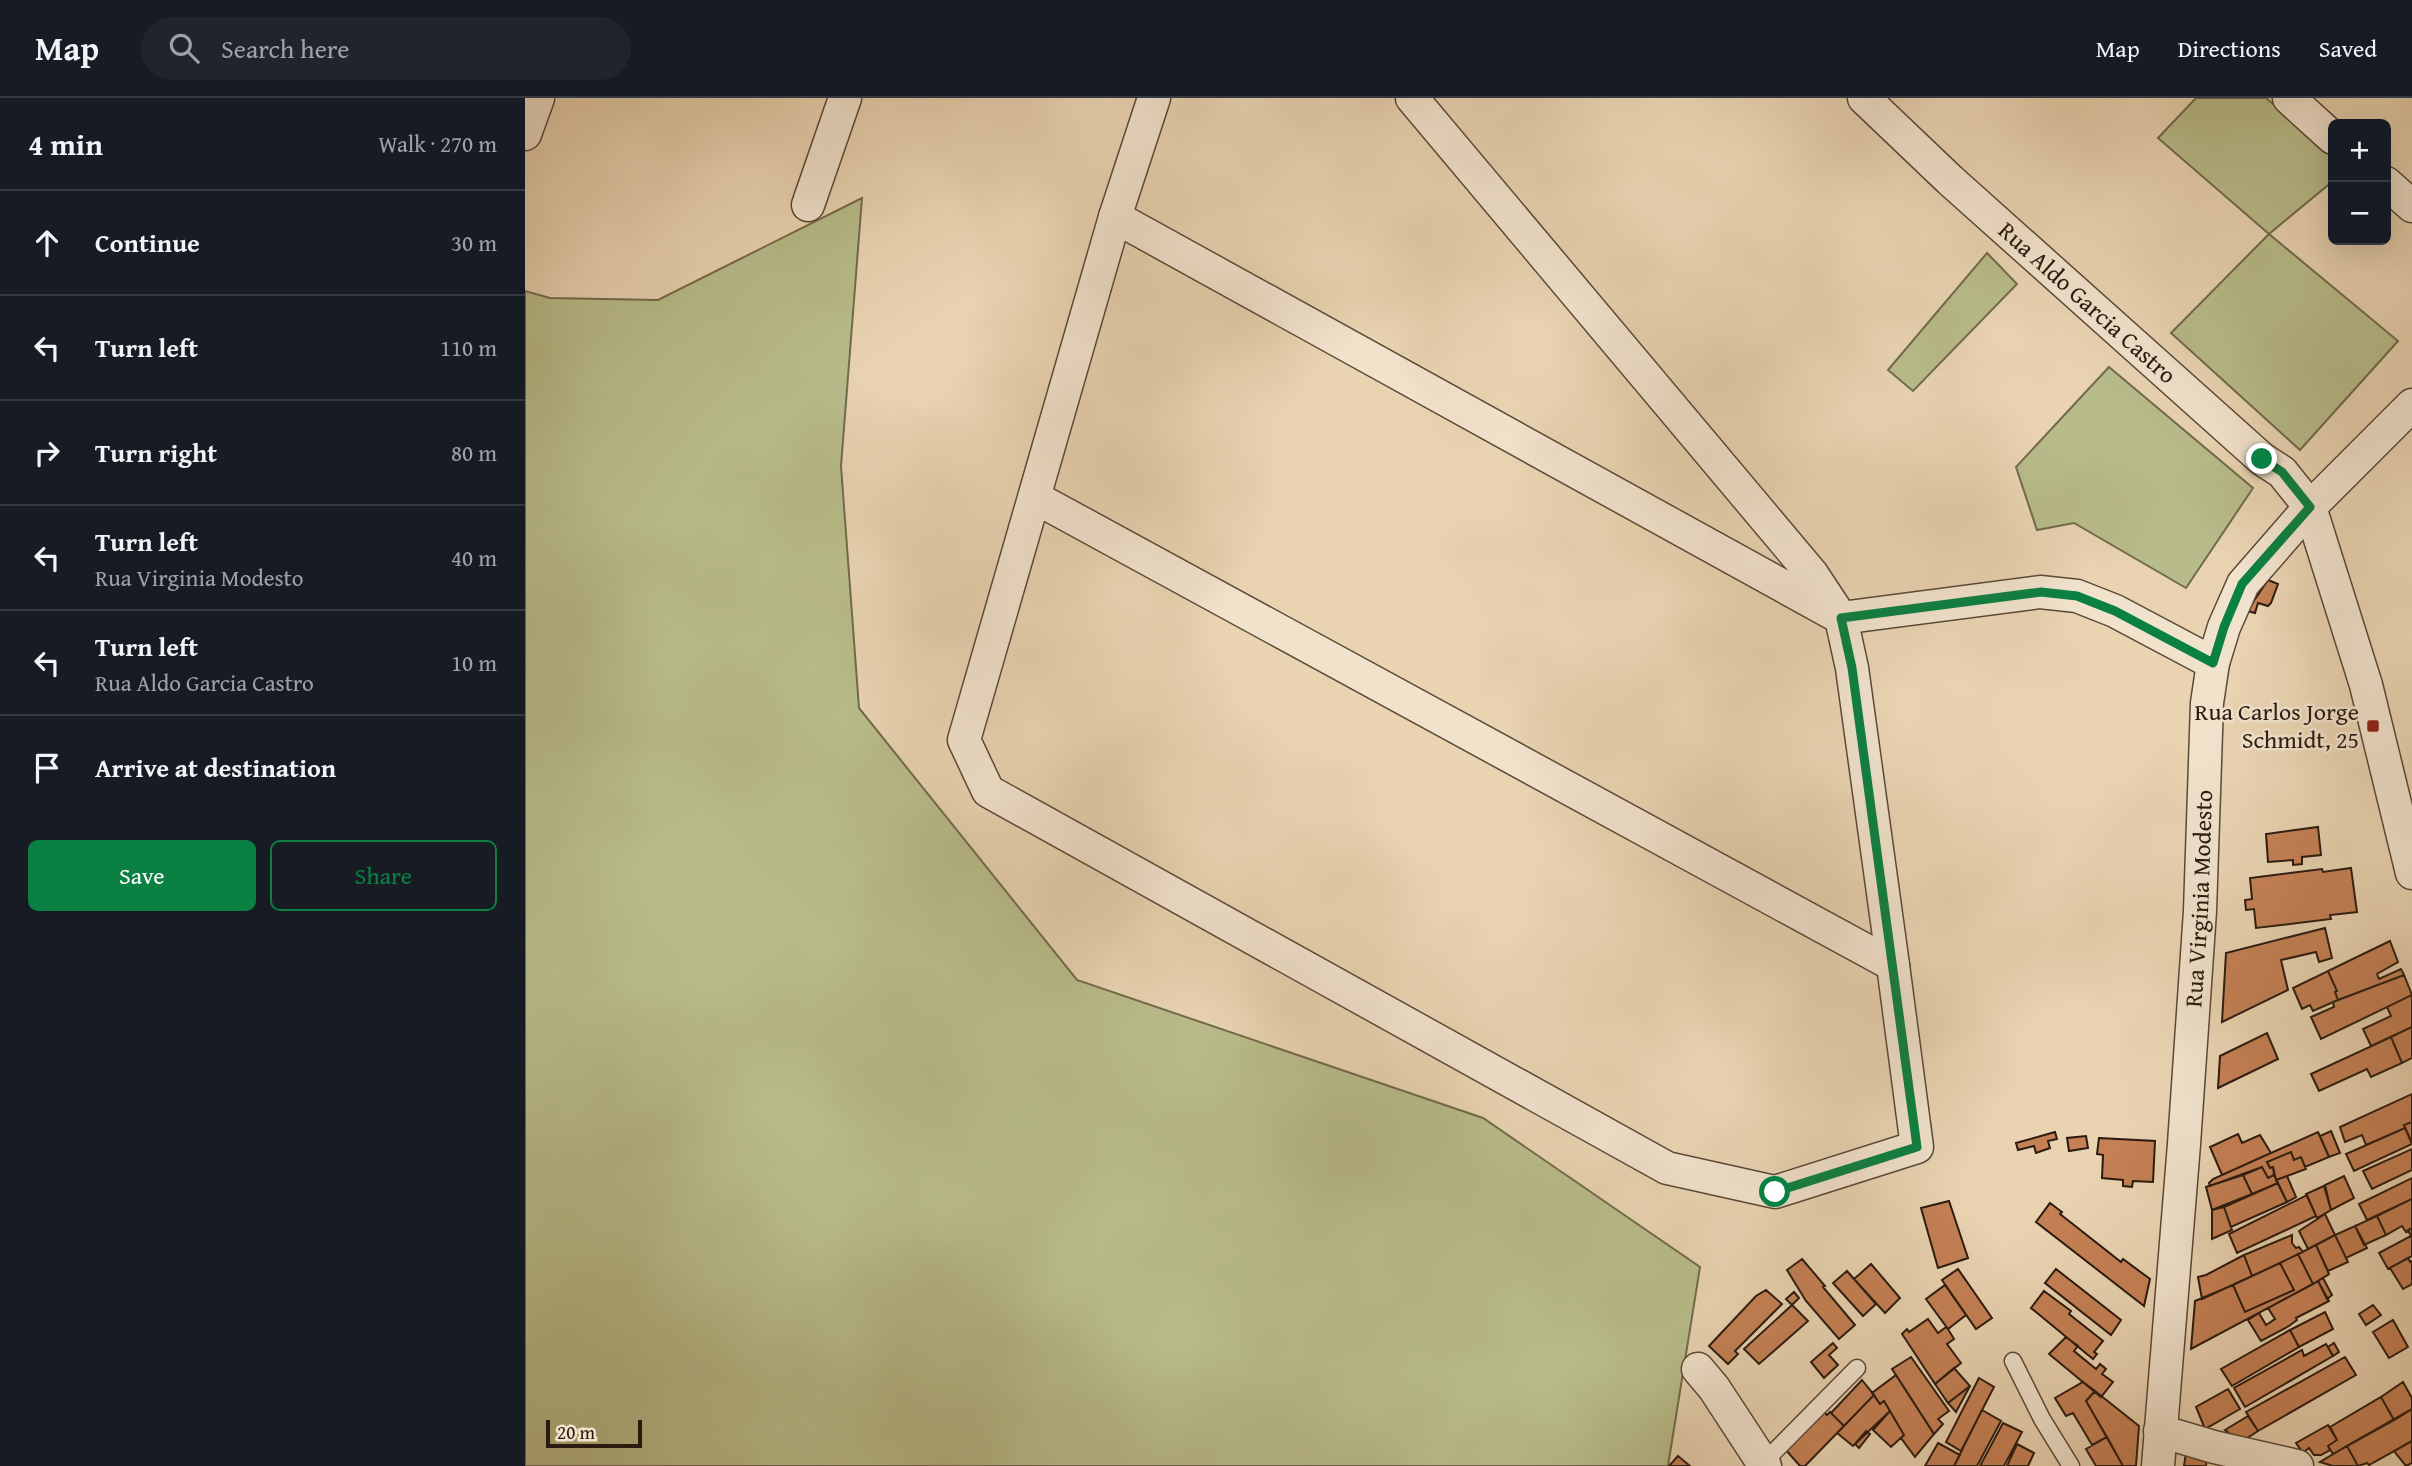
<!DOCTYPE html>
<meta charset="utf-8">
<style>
:root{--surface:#171b24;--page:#20242c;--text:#f1f3f6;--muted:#9ea1a6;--line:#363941;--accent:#0b8043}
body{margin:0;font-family:"Gentium Book Plus",serif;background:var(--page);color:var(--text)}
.controls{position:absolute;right:21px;top:21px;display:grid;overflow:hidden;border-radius:10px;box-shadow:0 7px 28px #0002}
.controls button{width:63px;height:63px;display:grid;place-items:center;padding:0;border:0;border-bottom:2px solid var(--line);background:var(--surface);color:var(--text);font:35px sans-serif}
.scale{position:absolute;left:21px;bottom:18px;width:96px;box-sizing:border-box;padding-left:7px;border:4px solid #2a1a0f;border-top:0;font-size:19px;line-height:24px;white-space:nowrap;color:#2a1a0f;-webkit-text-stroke:5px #f1e2cc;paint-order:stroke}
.stop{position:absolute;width:21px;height:21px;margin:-16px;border:5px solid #0b8043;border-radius:50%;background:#fff}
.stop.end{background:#0b8043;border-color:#fff;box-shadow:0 2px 7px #0008}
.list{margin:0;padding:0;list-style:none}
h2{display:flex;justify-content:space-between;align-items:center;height:91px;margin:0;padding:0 28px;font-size:30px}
h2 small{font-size:23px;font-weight:400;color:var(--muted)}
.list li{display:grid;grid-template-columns:46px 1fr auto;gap:21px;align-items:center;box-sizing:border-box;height:105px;padding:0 28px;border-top:2px solid var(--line)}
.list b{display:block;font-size:26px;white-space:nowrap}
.list p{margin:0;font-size:23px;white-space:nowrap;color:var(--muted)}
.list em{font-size:23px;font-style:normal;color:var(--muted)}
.actions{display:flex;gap:14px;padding:21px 28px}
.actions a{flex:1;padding:16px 0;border:2px solid var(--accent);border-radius:10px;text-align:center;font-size:24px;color:var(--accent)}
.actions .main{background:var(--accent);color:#fff}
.icon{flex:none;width:38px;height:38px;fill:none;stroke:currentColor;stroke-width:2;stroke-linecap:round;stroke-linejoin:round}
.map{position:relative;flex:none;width:1887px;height:1368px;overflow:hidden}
header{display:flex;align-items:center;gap:42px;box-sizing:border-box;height:98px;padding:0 35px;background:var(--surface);border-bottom:2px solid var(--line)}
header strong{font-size:33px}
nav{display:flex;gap:38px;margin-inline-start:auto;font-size:24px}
.search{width:490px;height:63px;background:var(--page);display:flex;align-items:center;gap:18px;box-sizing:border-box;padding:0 24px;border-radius:38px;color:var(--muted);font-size:26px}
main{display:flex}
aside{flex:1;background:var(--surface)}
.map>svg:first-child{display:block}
.green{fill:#b8bc8a;stroke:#716b4c;stroke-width:2}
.building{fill:#c58055;stroke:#2a1a0f;stroke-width:2}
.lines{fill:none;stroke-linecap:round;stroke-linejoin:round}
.lane-casing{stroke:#5a4838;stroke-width:19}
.street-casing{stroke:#5a4838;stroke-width:35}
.lane{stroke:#f1e2cc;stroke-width:16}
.street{stroke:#f1e2cc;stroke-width:32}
.route{stroke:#0b8043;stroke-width:9}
.poi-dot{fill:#8f2418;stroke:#f1e2cc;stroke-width:2.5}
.labels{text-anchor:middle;stroke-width:5;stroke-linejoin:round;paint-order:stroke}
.street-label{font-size:24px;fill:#2a1a0f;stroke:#f1e2cc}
.poi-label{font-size:24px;fill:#2a1a0f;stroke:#f1e2cc;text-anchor:end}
</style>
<header>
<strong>Map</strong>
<div class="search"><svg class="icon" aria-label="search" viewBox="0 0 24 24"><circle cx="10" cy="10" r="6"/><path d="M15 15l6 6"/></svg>Search here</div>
<nav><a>Map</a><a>Directions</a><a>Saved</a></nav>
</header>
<main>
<aside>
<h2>4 min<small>Walk · 270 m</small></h2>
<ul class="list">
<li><svg class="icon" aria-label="ahead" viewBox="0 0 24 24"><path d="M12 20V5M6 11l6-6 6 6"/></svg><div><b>Continue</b></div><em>30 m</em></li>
<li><svg class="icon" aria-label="left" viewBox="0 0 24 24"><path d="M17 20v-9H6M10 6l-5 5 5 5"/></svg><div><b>Turn left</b></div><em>110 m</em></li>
<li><svg class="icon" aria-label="right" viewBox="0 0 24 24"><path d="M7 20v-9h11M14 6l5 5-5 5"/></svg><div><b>Turn right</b></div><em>80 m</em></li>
<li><svg class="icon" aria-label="left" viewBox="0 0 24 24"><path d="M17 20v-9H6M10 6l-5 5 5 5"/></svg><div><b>Turn left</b><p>Rua Virginia Modesto</p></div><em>40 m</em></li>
<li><svg class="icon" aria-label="left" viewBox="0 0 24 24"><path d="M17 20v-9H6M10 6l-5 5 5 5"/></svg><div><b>Turn left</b><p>Rua Aldo Garcia Castro</p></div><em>10 m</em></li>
<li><svg class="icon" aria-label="arrive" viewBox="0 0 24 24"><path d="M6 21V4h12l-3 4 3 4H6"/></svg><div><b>Arrive at destination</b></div></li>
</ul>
<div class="actions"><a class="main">Save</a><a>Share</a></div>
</aside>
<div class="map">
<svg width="1887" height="1368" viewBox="0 0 1887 1368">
<rect width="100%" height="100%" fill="#e9d3b1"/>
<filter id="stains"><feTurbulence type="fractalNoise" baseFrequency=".00286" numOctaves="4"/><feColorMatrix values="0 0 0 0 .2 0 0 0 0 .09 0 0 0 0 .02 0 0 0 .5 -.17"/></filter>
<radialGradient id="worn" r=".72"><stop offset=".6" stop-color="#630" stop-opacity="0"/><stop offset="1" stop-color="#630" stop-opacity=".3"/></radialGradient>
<path class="green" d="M1671,0H1741L1808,56V83L1744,136L1873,243L1775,352L1646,235L1744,136L1633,40Z
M337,100L316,368L334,610L552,882L958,1020L1175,1169L1143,1368H0V193L25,200L133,202Z
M1462,155L1492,186L1388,293L1363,272Z
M1584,269L1728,390L1661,490L1549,425L1512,432L1491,369Z"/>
<path class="building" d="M1743,482L1753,486L1746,505L1743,508L1733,505L1730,515L1722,513Z
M1793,729L1796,757L1777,759V766L1768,767V762L1743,764L1741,736Z
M1826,770L1832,814L1805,817L1806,821L1731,830L1729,811L1721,812L1720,802L1727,801L1725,780L1797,771L1798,774Z
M1800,830L1807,860L1794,864L1791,854L1756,862L1763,892L1697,924L1701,855Z
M1865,843L1873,864L1852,876L1854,881L1876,871L1879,877L1813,902L1810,894L1812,893L1803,873Z
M1803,873L1812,893L1810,894L1813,902L1788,913L1785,907L1777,911L1768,890Z
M1879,877L1887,897L1796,941L1786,919L1809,909L1808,904Z
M1887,897V929L1846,948L1838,931L1866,918L1862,909Z
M1887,929V960L1877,965L1866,939Z
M1742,935L1753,961L1693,990L1695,958Z
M1866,939L1877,965L1846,979L1842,971L1794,993L1786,976Z
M1887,996V1024L1879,1027L1880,1030L1841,1047L1837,1037L1820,1044L1815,1029Z
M1887,1024V1045L1879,1027Z
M1880,1030L1887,1046L1829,1073L1821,1056Z
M1806,1033L1815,1055L1804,1059L1795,1038Z
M1530,1034L1532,1041L1523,1043L1525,1050L1511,1055L1509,1048L1493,1052L1491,1045Z
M1793,1034L1804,1059L1780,1069L1776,1059L1769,1062L1766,1054L1742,1064L1745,1070L1748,1069L1749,1077L1743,1080L1737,1069L1685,1088L1684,1085L1688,1081Z
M1713,1036L1717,1045L1735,1037L1746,1055L1697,1077L1685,1049Z
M1561,1038L1563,1050L1544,1053L1542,1040Z
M1574,1040L1630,1043L1628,1084L1608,1083L1607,1089L1598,1088V1082L1577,1080L1578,1057L1572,1056Z
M1887,1051V1072L1847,1091L1838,1073Z
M1766,1054L1769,1062L1776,1059L1781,1071L1751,1082L1748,1069L1745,1070L1742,1064Z
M1737,1069L1743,1080L1749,1077L1753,1085L1727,1096L1718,1077Z
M1718,1077L1727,1096L1687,1112L1681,1089Z
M1762,1078L1771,1099L1762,1104L1751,1082Z
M1819,1078L1829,1100L1806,1112L1800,1087Z
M1887,1080V1101L1842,1122L1834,1106Z
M1753,1085L1762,1104L1706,1129L1699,1109Z
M1799,1088L1806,1112L1792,1120L1781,1096Z
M1782,1097L1791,1118L1712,1155L1704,1136Z
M1887,1101V1130L1881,1134L1877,1128L1861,1137L1852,1118Z
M1424,1103L1443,1160L1413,1170L1396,1110Z
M1525,1105L1537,1114L1535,1116L1596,1164L1598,1161L1625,1181L1619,1208L1511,1124Z
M1699,1109L1707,1132L1687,1141V1112Z
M1800,1116L1810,1137L1783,1151L1774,1133Z
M1852,1118L1861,1137L1839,1147L1830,1128Z
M1830,1128L1842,1150L1821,1160L1810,1137Z
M1887,1130V1158L1863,1171L1854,1155L1886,1138L1883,1132Z
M1767,1137V1145L1771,1150L1774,1149L1778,1154L1727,1178L1719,1157Z
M1810,1137L1823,1164L1803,1173L1791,1147Z
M1791,1147L1804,1176L1788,1186L1773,1156Z
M1773,1156L1788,1186L1666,1251L1670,1203L1708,1187L1720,1214L1769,1192L1755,1165Z
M1719,1157L1727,1178L1677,1201L1673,1179L1681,1177Z
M1883,1160L1885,1164L1887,1163V1186L1878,1191L1865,1170Z
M1277,1161L1300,1188L1298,1189L1330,1227L1314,1241L1281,1203L1262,1172Z
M1755,1165L1769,1192L1720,1214L1708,1187Z
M1346,1166L1375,1200L1360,1215L1329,1181Z
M1433,1171L1467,1220L1451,1231L1417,1182Z
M1531,1171L1596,1222L1586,1237L1520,1185Z
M1322,1173L1351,1206L1338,1218L1308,1185Z
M1798,1180L1807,1197L1802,1201L1793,1183Z
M1793,1183L1804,1203L1771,1220L1772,1222L1764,1228L1736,1243L1723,1222L1734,1215L1741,1227L1750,1221L1743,1210Z
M1420,1187L1441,1217L1423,1231L1401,1201Z
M1241,1192L1257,1206L1210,1253L1213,1256L1203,1266L1184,1248L1231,1198Z
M1519,1193L1546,1213L1544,1216L1578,1243L1569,1254L1572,1256L1568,1261L1506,1210Z
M1269,1194L1274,1200L1267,1207L1261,1201Z
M1267,1207L1283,1223L1234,1266L1219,1251Z
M1848,1207L1856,1217L1841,1227L1834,1216Z
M1800,1214L1808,1231L1774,1249L1765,1232Z
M1403,1221L1413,1235L1421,1229L1423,1231L1429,1241L1422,1246L1436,1265L1410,1286L1377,1236L1382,1231L1384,1234Z
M1868,1222L1883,1249L1864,1260L1848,1234Z
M1765,1232L1774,1249L1707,1288L1696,1271Z
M1541,1239L1553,1248L1549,1253L1571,1271L1575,1266L1581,1271L1577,1276L1588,1284L1576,1299L1524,1256Z
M1308,1245L1312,1250L1304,1257L1313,1267L1299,1280L1286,1264Z
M1809,1245L1814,1254L1808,1258L1803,1249Z
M1801,1246L1808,1258L1720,1309L1709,1290L1777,1252L1779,1258Z
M1386,1259L1424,1313L1413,1321L1418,1326L1409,1336L1367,1271Z
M1820,1259L1831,1277L1733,1333L1721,1314Z
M1429,1270L1445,1288L1423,1305L1410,1286Z
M1371,1277L1409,1336L1390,1359L1376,1340L1379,1337L1359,1303L1355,1306L1347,1295Z
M1454,1280L1469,1289L1436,1353L1421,1344Z
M1337,1282L1349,1297L1319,1328L1306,1315Z
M1558,1284L1570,1293L1561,1303L1582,1339L1567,1347L1548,1315L1541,1318L1530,1300Z
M1878,1284L1887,1300V1311L1869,1322L1856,1299Z
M1445,1288L1431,1314L1423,1305Z
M1703,1291L1715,1311L1680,1331L1671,1309Z
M1570,1293L1614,1328L1611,1368H1598L1561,1303Z
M1349,1297L1355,1306L1359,1303L1365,1313L1328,1348L1312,1335Z
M1856,1299L1869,1322L1808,1356L1803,1348L1812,1342L1805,1329Z
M1887,1311V1343L1844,1367L1842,1365L1833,1368L1822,1348Z
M1457,1312L1476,1323L1452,1368H1429Z
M1298,1313L1302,1317L1305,1314L1319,1328L1280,1368H1275L1260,1351Z
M1365,1313L1379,1337L1366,1349L1348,1332Z
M1723,1318L1733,1333L1716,1344L1700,1332Z
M1478,1325L1497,1334L1479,1368H1455Z
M1803,1327L1812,1342L1803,1348L1805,1352L1796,1357H1789L1784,1350L1778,1355L1771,1345Z
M1341,1333L1345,1336L1334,1350L1330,1346Z
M1582,1339L1598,1368H1571L1561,1351Z
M1887,1343V1365L1881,1368L1869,1353Z
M1413,1345L1435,1357L1429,1368H1400Z
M1492,1346L1509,1355L1503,1368H1482Z
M1822,1348L1833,1368H1808L1795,1364Z
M1661,1354L1682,1359L1681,1368H1659Z
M1153,1358L1165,1368H1144Z"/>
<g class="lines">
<g class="lane-casing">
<path id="lane" d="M1488,1263L1517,1321L1546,1368
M1238,1365L1332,1270"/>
</g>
<g class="street-casing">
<g id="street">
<path d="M887,0L1287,476L1316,520L1327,570L1368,867"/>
<path id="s1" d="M1339,0L1425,82L1737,361L1757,374L1785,409L1841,587L1887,775"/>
<path d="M1764,0L1808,40"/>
<path d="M0,36L13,0"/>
<path d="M1861,85L1887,108"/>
<path d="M283,107L320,0"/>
<path d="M590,119L629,0"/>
<path d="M509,399L1368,867L1392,1049L1250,1094L1142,1070L463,693L439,642L590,119L1316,520L1515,494L1552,498L1590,513L1688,565"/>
<path d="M1173,1271L1189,1290L1240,1368"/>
<path d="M1635,1333L1689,1349L1772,1368"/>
<path id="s2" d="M1633,1368L1659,1046L1675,813L1682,605L1688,565L1699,529L1718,486L1785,409L1887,307"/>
</g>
</g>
<use href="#lane" class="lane"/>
<use href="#street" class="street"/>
</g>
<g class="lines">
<path class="route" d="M1250,1094L1392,1049L1327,570L1316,520L1516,494L1552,498L1590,513L1688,565L1699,529L1717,486L1785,409L1757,374L1737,361"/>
</g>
<rect class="poi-dot" x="1841" y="621" width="14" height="14" rx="3.5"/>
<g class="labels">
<g class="street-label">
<text dy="8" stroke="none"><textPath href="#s1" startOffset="303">Rua Aldo Garcia Castro</textPath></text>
<text dy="8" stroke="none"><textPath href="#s2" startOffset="569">Rua Virginia Modesto</textPath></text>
</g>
<g class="poi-label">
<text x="1834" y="622">Rua Carlos Jorge<tspan x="1834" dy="28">Schmidt, 25</tspan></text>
</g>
</g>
<rect width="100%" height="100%" filter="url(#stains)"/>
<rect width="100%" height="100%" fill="url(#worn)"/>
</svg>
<div class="controls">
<button>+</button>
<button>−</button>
</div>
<div class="scale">20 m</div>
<div class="stop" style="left:1250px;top:1094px"></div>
<div class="stop end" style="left:1737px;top:361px"></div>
</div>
</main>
